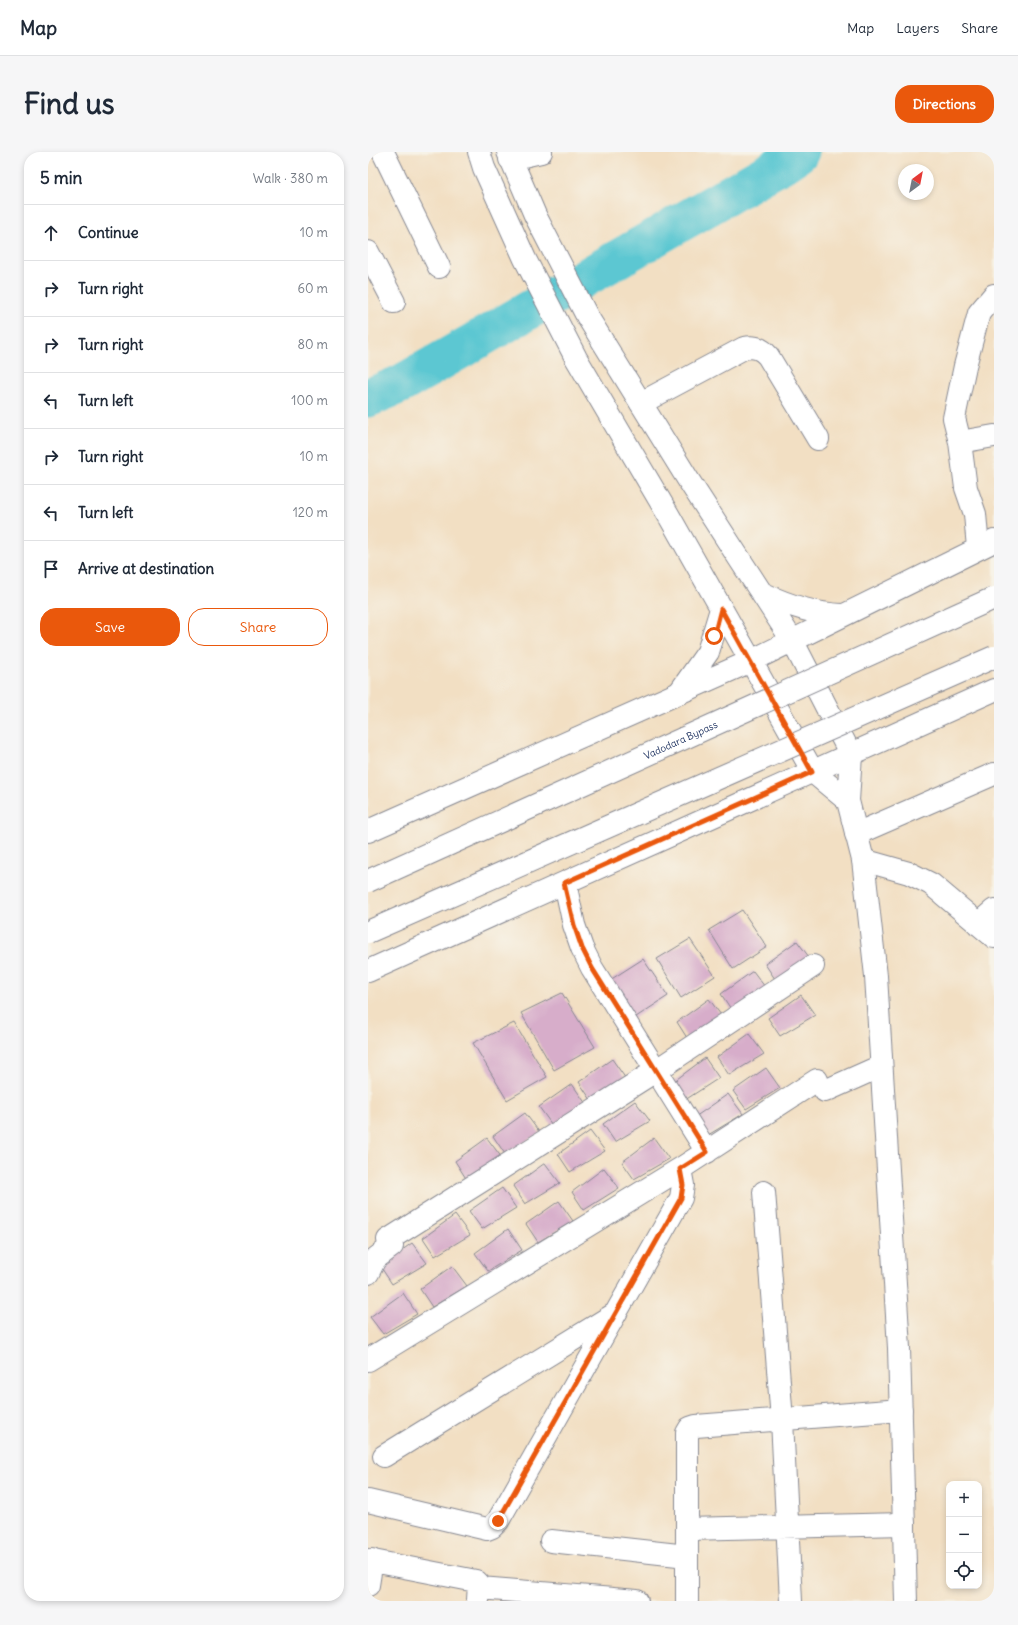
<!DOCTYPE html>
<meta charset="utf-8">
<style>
:root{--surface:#fff;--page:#f6f6f7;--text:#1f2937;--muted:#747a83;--line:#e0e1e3;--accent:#ea580c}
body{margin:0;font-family:Delius,sans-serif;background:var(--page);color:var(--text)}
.controls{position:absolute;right:12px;bottom:12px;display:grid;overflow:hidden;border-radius:8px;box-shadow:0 2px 6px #0003}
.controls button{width:36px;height:36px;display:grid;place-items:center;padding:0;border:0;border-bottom:1px solid var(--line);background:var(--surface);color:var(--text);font:20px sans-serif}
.compass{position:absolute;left:530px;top:12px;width:36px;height:36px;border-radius:50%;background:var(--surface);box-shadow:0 2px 6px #0003;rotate:32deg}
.stop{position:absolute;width:12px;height:12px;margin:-9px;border:3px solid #ea580c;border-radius:50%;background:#fff}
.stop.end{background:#ea580c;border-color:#fff;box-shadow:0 1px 4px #0008}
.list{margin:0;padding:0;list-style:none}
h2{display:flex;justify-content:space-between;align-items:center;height:52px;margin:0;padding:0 16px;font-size:17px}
h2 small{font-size:13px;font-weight:400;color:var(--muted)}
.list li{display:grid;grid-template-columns:26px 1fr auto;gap:12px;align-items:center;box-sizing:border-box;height:56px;padding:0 16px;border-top:1px solid var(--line)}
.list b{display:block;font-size:15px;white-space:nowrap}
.list em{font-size:13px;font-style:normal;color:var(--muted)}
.actions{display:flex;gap:8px;padding:12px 16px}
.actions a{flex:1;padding:9px 0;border:1px solid var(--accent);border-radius:16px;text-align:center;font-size:14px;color:var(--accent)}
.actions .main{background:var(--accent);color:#fff}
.icon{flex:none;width:22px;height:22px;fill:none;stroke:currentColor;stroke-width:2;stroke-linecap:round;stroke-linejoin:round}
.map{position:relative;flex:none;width:626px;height:1449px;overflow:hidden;border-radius:16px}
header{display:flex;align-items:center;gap:24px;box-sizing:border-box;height:56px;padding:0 20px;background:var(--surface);border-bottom:1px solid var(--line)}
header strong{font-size:19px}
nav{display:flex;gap:22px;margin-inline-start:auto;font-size:14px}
.intro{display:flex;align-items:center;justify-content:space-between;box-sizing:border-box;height:96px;padding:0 24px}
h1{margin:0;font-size:28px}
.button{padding:10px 18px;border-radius:16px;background:var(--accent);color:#fff;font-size:14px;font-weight:700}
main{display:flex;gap:24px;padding:0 24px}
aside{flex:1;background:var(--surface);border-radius:16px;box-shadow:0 2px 6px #0003}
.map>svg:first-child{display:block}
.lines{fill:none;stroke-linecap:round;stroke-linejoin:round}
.river{stroke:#5bc7d2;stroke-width:39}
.building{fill:#d7adca}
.minor-casing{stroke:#868790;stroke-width:24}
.major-casing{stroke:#868790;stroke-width:24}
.minor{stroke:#fff;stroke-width:22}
.major{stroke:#fff;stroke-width:22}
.highway-bridge-casing{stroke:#868790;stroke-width:24;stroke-linecap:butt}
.highway-bridge{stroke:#fff;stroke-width:22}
.route{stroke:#ea580c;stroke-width:5}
.labels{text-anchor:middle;stroke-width:4;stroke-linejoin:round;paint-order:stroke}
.street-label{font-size:10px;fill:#1b2f5e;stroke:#f7f3e8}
</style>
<header>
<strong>Map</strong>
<nav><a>Map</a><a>Layers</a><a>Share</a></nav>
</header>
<div class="intro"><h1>Find us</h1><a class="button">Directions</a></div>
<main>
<aside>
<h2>5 min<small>Walk · 380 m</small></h2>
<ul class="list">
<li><svg class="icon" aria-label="ahead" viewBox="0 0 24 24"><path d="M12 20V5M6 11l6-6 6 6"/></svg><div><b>Continue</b></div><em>10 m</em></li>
<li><svg class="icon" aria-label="right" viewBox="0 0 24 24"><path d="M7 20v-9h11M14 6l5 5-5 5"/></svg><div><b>Turn right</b></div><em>60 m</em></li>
<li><svg class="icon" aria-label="right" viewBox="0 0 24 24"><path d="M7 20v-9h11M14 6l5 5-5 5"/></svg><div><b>Turn right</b></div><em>80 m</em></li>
<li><svg class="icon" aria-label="left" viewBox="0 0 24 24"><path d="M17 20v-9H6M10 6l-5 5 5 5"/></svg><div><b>Turn left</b></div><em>100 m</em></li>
<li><svg class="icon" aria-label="right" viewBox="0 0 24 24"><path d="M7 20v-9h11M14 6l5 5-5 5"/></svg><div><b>Turn right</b></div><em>10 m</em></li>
<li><svg class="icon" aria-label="left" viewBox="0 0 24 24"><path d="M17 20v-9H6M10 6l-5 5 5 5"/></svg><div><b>Turn left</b></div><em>120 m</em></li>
<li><svg class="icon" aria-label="arrive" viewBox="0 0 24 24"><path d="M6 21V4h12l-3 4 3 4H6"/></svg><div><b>Arrive at destination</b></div></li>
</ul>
<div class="actions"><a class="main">Save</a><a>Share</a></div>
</aside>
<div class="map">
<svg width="626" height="1449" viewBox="0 0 626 1449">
<rect width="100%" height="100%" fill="#f7f3e8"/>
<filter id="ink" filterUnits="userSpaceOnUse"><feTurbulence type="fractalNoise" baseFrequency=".025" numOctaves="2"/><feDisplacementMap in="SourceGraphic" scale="8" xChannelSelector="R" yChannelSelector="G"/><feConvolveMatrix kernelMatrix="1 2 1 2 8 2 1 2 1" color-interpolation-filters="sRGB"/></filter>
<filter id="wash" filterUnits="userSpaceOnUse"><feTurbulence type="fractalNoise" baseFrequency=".012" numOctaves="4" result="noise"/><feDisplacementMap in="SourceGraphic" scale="16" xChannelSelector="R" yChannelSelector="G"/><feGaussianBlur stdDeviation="0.9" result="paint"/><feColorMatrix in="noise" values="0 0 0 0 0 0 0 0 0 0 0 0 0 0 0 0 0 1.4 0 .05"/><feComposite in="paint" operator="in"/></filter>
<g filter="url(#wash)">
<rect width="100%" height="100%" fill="#f2dfc3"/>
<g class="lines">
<path class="river" d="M0,246L33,232L423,7L432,0"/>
</g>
<g id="blocks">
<path class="building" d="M374,758L399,795L365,817L341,778Z
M322,787L347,824L313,846L289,807Z
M429,789L444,809L409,830L397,812Z
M275,807L300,844L265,867L242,828Z
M385,819L400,839L365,860L353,842Z
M194,841L227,895L186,918L153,861Z
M433,843L447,863L412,884L400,866Z
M341,847L356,867L321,889L309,870Z
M146,871L179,925L139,948L105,891Z
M381,882L396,902L361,923L349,905Z
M337,906L351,926L317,948L305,930Z
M244,907L258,927L223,948L211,930Z
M398,916L412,936L378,957L365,939Z
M204,932L218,952L184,973L171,955Z
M360,942L375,962L340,983L327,965Z
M267,949L282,969L247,990L235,972Z
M157,961L172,981L137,1002L125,984Z
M222,979L237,999L202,1020L190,1002Z
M119,986L134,1006L99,1028L87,1009Z
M286,986L301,1007L266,1027L254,1010Z
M177,1011L192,1031L157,1052L145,1034Z
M236,1016L251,1036L216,1058L204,1040Z
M134,1036L148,1056L114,1077L101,1059Z
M191,1049L205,1069L170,1090L158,1072Z
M87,1063L102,1083L67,1104L55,1086Z
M140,1077L154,1098L120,1119L107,1101Z
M44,1091L59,1111L24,1132L12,1114Z
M84,1114L99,1134L64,1155L52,1137Z
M35,1141L49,1162L15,1182L2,1165Z"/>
</g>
</g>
<g filter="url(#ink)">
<use href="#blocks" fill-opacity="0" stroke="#868790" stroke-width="1"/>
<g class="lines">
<g class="minor-casing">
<path id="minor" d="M15,0L71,115
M142,7L173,0
M0,100L26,150
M273,251L376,196C387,194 393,196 400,204L450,287
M592,290L626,284
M610,396L607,362L598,336L592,290L586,266L597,214L611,161L626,143
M0,679L383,509L626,389
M488,682L626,622
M495,708L541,721L563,732L626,785
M197,731L206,773L214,796L224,816L339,1000
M610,772L626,758
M0,819L626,538
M457,939L513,914
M396,1040L414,1268L423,1449
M20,1088L289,918L445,814
M0,1121L7,1107L24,1094
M0,1208L312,1017L449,928
M16,1304L245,1163
M0,1349L119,1377L124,1375L130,1369L313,1046L315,1033L312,1017
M319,1377L536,1372
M183,1389L319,1404
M0,1408L108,1429L111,1432L110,1448
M0,1433L4,1408
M112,1436L269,1449
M319,1449V1281L322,1276L328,1274L533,1258"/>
</g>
<g class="major-casing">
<path id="major" d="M111,0L116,16L157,107L208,206L301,364L383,509L445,620L480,649
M140,0L167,63L219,164L321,329L424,488L483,603L480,649L495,708L508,824L531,1196L538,1449
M394,441C419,453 446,462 474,463
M311,541L340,500L353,457"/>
</g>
<use href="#minor" class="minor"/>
<use href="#major" class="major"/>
<g class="highway-bridge-casing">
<g id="highway-bridge">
<path id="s1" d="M0,729L626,446"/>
<path d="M0,780L626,505"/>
</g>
</g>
<use href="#highway-bridge" class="highway-bridge"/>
</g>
</g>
<g class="lines" filter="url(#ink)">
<path class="route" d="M130,1369L313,1046L315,1033L312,1017L339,1000L224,816L214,796L206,773L196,731L444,620L353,457L346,484"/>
</g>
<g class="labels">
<g class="street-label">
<text dy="4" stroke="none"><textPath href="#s1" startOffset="343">Vadodara Bypass</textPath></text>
</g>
</g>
</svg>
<div class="controls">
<button>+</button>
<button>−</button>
<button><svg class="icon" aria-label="locate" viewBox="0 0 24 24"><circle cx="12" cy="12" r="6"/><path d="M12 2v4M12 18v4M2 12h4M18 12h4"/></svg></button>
</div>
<svg class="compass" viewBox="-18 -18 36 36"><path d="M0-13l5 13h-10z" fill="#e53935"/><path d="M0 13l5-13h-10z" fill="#747a83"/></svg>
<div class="stop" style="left:346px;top:484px"></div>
<div class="stop end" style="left:130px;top:1369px"></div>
</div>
</main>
